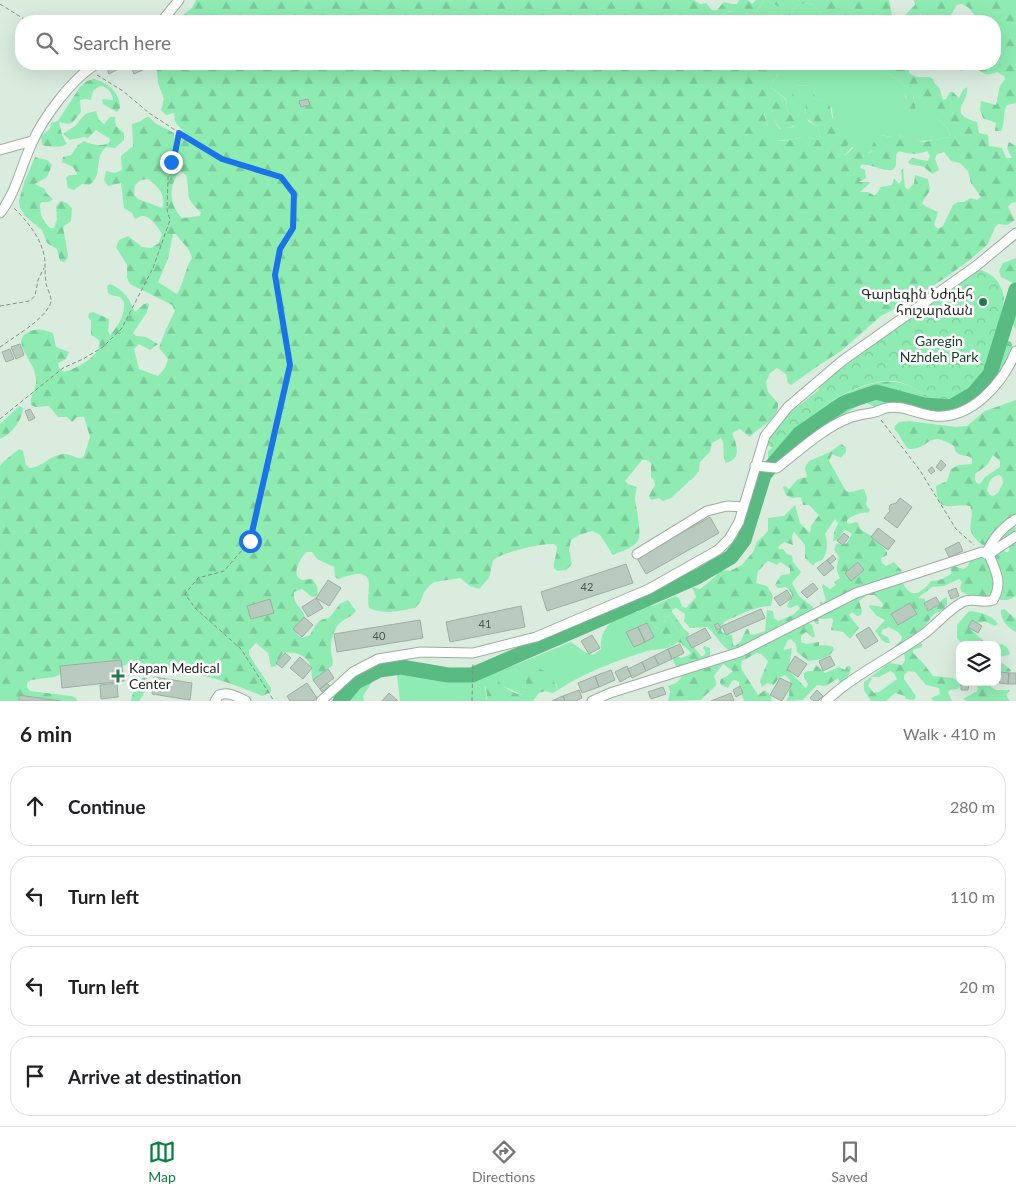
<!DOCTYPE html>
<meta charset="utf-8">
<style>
:root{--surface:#fff;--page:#f2f2f2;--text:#202124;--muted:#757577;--line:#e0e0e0;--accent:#0b8043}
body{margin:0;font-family:Lato,"Noto Sans Armenian",sans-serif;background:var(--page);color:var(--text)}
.controls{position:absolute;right:15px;bottom:15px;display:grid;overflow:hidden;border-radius:10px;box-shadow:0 5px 20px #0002}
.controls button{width:45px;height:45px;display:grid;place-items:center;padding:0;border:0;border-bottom:1px solid var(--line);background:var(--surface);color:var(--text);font:25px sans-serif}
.stop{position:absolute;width:15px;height:15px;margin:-11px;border:4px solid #1a73e8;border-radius:50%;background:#fff}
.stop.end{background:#1a73e8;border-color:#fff;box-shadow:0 1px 5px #0008}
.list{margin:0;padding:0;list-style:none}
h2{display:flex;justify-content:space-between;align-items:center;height:65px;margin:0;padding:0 20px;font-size:21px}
h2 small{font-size:16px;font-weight:400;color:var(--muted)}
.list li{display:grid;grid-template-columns:32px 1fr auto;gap:15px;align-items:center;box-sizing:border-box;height:80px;margin:0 10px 10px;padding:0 10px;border:1px solid var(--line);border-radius:20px}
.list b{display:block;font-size:19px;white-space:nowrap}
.list em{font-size:16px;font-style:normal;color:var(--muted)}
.icon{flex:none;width:28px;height:28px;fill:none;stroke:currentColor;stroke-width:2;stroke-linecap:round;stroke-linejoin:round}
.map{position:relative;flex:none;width:1016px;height:701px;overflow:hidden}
.search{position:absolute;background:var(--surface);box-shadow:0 5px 20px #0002;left:15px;right:15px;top:15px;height:55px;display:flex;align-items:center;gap:12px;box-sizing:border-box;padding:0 18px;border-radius:20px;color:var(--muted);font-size:19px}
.sheet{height:425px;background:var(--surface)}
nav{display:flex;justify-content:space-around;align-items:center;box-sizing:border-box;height:70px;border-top:1px solid var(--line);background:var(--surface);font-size:14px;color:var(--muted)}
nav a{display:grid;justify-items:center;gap:2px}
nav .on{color:var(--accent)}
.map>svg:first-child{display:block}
.green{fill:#8eecb2}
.forest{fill:url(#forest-firs);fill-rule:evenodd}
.park{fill:url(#park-crowns)}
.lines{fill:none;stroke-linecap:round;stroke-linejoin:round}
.river{stroke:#59ba82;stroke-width:15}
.building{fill:#b8cbbe;stroke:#9caea2}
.minor-casing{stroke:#9caea1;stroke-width:11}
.path{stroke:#839087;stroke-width:1;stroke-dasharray:4 2.5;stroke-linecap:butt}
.minor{stroke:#fff;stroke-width:9}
.route{stroke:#1a73e8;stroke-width:6}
.poi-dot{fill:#257a4c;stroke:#fff;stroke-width:2}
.labels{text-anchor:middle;stroke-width:5;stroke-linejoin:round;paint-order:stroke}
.number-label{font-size:11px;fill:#49534c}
.poi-label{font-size:14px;fill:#242b26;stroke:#fff;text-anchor:end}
.park-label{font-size:14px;fill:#163f28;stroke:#fff}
</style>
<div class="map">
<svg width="1016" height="701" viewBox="0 0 1016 701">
<defs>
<pattern id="forest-firs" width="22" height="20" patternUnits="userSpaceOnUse" patternTransform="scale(1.25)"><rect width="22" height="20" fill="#8eecb2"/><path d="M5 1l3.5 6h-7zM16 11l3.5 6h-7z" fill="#7acb99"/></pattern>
<pattern id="park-crowns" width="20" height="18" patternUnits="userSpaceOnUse" patternTransform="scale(1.25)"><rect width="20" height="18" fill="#8eecb2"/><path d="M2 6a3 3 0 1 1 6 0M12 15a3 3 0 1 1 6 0" fill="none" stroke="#7acb99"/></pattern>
</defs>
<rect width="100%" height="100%" fill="#d9ecde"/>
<path class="green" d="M764,1H767C779,7 784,6 782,21H755L756,12Z
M805,3L814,5L821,14L832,21H788L795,7Z
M738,8L744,9L746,11L748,21H719L723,14Z
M781,64H824V66L830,69L834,64H879L882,69L904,85L905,88V97L909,102V111L912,115L916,109L913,95H916C924,99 925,103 929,110C932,117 944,122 950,132L949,137C935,140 912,145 900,134L891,137L881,135L869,153L852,147L844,156L838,153L839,151L847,146L849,141C839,132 832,123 832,108L815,98L814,87L812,86L795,85L805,101V110L808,121L818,127L820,139L817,140C801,132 794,143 776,140L770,135L764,111L766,109C776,113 773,123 780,129L794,127L795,117L788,113L786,99L771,87V84L778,75Z
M638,612L646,617L650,618L655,627L660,630L661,636L669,646C676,631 668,634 664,622L666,616L670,617L677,630L682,634C678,641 677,644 670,647C662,650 654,649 647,651C616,661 585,672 558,690L556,684L526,676L525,690L522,695L503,686L498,682L485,687L487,701H400L397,675L455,673L472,675L515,665L571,642L585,652L593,655L601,649C599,626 617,615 638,612Z"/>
<path class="forest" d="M196,0H694L700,4L706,3L712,10H717L724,2L732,4H737L739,0H748L752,4L756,0H889L892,15L897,21H832L821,14L814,5L805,3L795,7L788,21H782C784,6 779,7 767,1H764L756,12L755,21H748L746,11C740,6 729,11 723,14L719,21H175L192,8Z
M914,0H1016V103L1007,105C1002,114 1006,121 1001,131H995L996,123L983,118L980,110L981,101L996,105L1000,86L1005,79L1004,76L997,72C981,78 985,71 971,67L960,71L959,68L963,64H995V21H979L969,8L962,4L957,5C954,8 953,13 950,16C940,26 929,19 917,18L912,21H903L906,14L915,5Z
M154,64H781V70L771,84V87L786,100L788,113L798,119L799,124L783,130C773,125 776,114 766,109L764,113C773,146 775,144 806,136L817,140L820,139L818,127L806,118L805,101H799L792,96L795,85L812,86L814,87L815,98L830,106L832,117L838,124V129L850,141L847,146L839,151L838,153L844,156C854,150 850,144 865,147L867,152L869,153L871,152L873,143L880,135L891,137L898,133L904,137L924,142L949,137L950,132C944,122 932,117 929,111C925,103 924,99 916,95L913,96L916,109L915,114L912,115L910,113C909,107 908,103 906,97C904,93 906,89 904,85L882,69L878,64H909V73C921,81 926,74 933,79L935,84L939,87L943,100L946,99L950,92H953L959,98L963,90L967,87C970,103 945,113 977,122L979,133L988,135L989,146L1002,148L1006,158H1012L1007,148L1009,142L1016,146V202L1011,203L1008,207L1015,220L1007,225L998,224L995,227L988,244L971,259L945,278L902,305L881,316L841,351L822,363L791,385L788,383L786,374L777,368L770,373L766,382L768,392L778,403C779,421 760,425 750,437L740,429L732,433C737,445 742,459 726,463C721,454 726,445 721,438L712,443L710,452L700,462L699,471L696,475L671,498L663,501L659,498L651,500L649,496L655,485L654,480L651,477V463L647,460H642L625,481L628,484L637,487C636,491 635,495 635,499C636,508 643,536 637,542C632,548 620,552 613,555L600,535L592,531L579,535L571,540L569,550L572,564L566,570L557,571L554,568C553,560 557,556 557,547L554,544C540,543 504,552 493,560L489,578L479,589L470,586L460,578L435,582L431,584L424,592L421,601L415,608C399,611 385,615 369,608C367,601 369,592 369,584C369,567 346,576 338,579L335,577L334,567L317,559L312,552H307C301,556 289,577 303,580C306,580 309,579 312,579C317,585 319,589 317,596L312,597L302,589L294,592C292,604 302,607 305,617L298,630V635L302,638L310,635C315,626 317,619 329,618L340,604L348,600L356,611C351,618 342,619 337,626C333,631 330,645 331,650C331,656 334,660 332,666L325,671L316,682L313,680C311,676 312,671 311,667C308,655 294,651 283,653L276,666L271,667L268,653L256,643L249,650V655L271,688V692L262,696C226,680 188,670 149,665L145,667L131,663L118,668L67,672L54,677L31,680L27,683V687L30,691L71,696L76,698L77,701H0V466L3,462L19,449L23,451L26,465L30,468C43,467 49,455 65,454C70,454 75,458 81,458L84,456L90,437L84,417H77L72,422L67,417H58L49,406L35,407L31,405C29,397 37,389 36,379C35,374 34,368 31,364C27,355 14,340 27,333C37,327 44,330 53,333L56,347L69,352L66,359L58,363L59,368L64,372C76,369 104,355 99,340L91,335V321L88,317L89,313L93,312L109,319L108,331L110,335C119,325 125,315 124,302L120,297L111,295L108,293L107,286L110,284C124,290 129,298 135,312L144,304L148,303L149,305L147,312L133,333L136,336L146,337L158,344L150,350L139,344L134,349L139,369L158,376L165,368L168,359L159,348L166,329L175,311L172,305L130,284L127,278V265L116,247L119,240L128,236L142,247L151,248L159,243L162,234C159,228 150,216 143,216C140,216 138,218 135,219L132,213L124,208L121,183L108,186L104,180L106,171L115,173L122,170L121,156L133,146L132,124L141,121L148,116L155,123L174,133V150L169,163L171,164C179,154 176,143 186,134L175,122L174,113L166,115L161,110L164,99L158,83L157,71ZM899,151C907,154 919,155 927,151L930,156L928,161L912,158L908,162L910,164L924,167L932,174L939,170L935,159L937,154L944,152L951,161L960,163L968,171L971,183L981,197L977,200L971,198L964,202H958L953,205L943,226L938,229L934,225L938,212L925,206L922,203L930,190L928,179L915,175L914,183L908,190L905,187L903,169L901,171L902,180L899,184L894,178L892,185L881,187L875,196L868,192H860L869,184L870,182H859L866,178L865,170L860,168L861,165C872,163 881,172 893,170L896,165V155ZM180,171L186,175C191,194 183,198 201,212L200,216L182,218C169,205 168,186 180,171ZM148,179C158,187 167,195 162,208L138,199L134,195L135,185L141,180ZM173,234H176C182,243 190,248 192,258C184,271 184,283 177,294L158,282L168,259Z
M94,79C108,83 120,92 120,108L117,112L103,104L102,99L113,100C113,95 107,85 100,86C99,86 94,90 93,91L91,100L85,99L80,100L81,112L72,123L68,124L59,122C61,130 62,137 67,144C61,148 49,147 42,145L41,136L50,129L51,123L58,121L80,87L87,81Z
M96,111L99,120L104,124L110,117H115L116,126L124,133V140L115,148L106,147C93,158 104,176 89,185L82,184L74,190L68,188L66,178L69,175H76L77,173L73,167L62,162L63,157L71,155L78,145L84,141C93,145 99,147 109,143L110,139L96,130L88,138L84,137L70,140L63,134L75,126L85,114Z
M35,157L47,160L52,165L47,177L35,184L45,189L46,193L53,199L49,202H42L40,204C40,214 42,220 50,228H54L57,219L56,206L61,201L67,203L72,208L71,221L63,227L68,255L67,259L64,262L60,261L57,249L47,243L42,230L25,216L20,208L19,201L24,183Z
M1016,258V284H1015L1001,277L999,271L1003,263Z
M1016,294V329C1012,325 1012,318 1009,313L1012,300Z
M1006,340L1011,342L1013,348L999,382L965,407L950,412L897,402L884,404L875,407L864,402L827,425L783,458L777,460L768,457V451C778,444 785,435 794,428C817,409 864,377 896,382C915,384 931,406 953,397C966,392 979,379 986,367C992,356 994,346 1006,340Z
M1016,400V515L1010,516L1007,521L1015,526L1016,529L1010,536L983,545C960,530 977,520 970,506C953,502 937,517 936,486L947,481L951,469L959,465L972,464V458C964,453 956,458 954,446C927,429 931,449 909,449C902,444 901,435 894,429L895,426L899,422L909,421L956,427L967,426L985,411ZM993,455L1000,461V467L985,477L980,484C974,483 975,479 975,474L987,465ZM999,475L1002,477L1003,483L998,493L993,496L990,495L987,491C989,482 990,477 999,475Z
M19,406L23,408C22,421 11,434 0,439V424Z
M841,444L846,447V452L841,458L832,454L829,461L846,491C852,494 858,489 864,489L867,498L866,505L870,510L868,513C861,512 852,516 847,520V523L849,524L856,522L858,523L860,529L876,539L887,552V555L881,558L882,563L886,566L894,562L902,571L898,575C903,584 910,600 922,590C926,587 928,585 931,581C940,581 945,578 952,573L950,569L953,566L964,569L968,566L971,556L1004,547L1005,552H1008L1009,550V544L1016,543V596L1008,600H1001L998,597C985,600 974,598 962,592L960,588L962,582L959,579L944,586L932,587L918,598L925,599V607L928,610C936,608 939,600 947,597V604L943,610L934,614L918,635L888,652L901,641L902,637L898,632L888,627L882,630L881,634L888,637L890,643H886L882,640L875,631L885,620L877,616L869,607L870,605L882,607L883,604L875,595H867L859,601L862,611L861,615L857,616L852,612L849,615L859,628L850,639L843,632L831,630L833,621L832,618L822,619L818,618L819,624H816L812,618L820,607V601L823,603L826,600L822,587L823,584L830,589L836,585L834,582L840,578C835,567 837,568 839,557C835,549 832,553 837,543L842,545L847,543L852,534L846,530H844L838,540L833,541L834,532L838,523L835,519L825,534C828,544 828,553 821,561L816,562L813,566L805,558V545L794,532L792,536L793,545L784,542L778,547L779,549H783L787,554L792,556L793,562L801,572L792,583L799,596L813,607L812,612L805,614L800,618L812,625L815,636L813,638L806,632L801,636V642L806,644L819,642V646L825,645L833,647L834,650C828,659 818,660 808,661L797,652L796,644L791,639L788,640L783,650L792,648L789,668L792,674L806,688L808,684L804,677V673L808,671H813L816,665L825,673L839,667L845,670L847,666H850L851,669L845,683L840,684L838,678L826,686L817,685L803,700L786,701L789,696L790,680L785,675L778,679L774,685L767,683L762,687L760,681L768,661L761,654L757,653L742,661L741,665L742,670L758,695L765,690L770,695L772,701H744L740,690L739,682L735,680L732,681L728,688L721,685L720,682L721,679L727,676L733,671L723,664L714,676C715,679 717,682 716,685C716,686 704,696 701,700L668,701L670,691L668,686L676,683L681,678C680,671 673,665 673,657L676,656L681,658L689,655L691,653L681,643L677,642L682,634L677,630L670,617L666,616L664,622L674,637L668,646L661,636L659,629L652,625L650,618H647L639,614L638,610L645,605L653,606L675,596L679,598L682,606L686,608L696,597L692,587L700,589L715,577L720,570L730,571L742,565L753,552L757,542L768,531V518L784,516L795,505L800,523L810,533L811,526L819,515L809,505H803L801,497L792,498L786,495L783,487L785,486L789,489L798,479L807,477L805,468L809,461L830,452ZM768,561L777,565L780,562L790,568V574L781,575L775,585L778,588L786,587C797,597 790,596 787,607L791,608L797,605L800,608L793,615L778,621L774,618L773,611L767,610L765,631L754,635L750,634L748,629H746L741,641L735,646L733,645L732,635L723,633L721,631L722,625L725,621C741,615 754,606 771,606L773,596L767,586L756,583L758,571ZM676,608L685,614L684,621L690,628L707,627C716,634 721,647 731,651L710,657V648L704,646L703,648L706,652L703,656H701L688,640L689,633L684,629L672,612V610Z
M1004,609L1016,619V632C1008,628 1000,620 1001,610Z
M971,611C981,613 993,615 998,624L995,626L986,622L972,623L971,629C976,634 984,642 989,645H963L957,638V625L968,612Z
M919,643L922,644V647L913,650V653L923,663L933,676L953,678L961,683L967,682L957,689L950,690L948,692L952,701H933L931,698L940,694L939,688L926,685L915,672L908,671L904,675V679L916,696L915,699L912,700L906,699L905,696L895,693L886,701H871L864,690V682L889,663L902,665L905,660L904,652L908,647ZM890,671L894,673L897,679L879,692L874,693L868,686L872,677H879Z
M1002,644L1007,647L1010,653L1009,655L997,657V645Z
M997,663H1002L1011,670L1009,673L1003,674L997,678Z
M536,667C546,670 554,680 558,690L552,693L545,691L539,693L533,701H487C488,691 482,685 489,675H495C500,686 510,692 522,695L525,690L526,676Z
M362,674L374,679L363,696L364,701H340Z
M145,677L149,680L147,689L139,701H131C133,692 136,680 145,677Z
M974,682H991V687L996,690H1010L1006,695L1010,701H967L963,699L977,691L978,688Z"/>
<path class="park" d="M978,269C987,272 995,276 999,284C1001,288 1004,295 1004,299C1003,314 993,356 985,368C978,379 968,389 958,395C932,410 916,383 894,381C849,379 804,420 773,448L767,445L768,438L782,417L792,411L819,390L821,375L873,343L872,333L900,320Z"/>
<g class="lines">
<path class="river" d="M340,701L356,682L379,670L401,667L448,675H472L697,577L731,557L744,540L764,475L799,434L844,403L876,392L924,405L951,407L973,394L990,374L1016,290"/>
</g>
<path class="building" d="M117,64H125L126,65L109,74L107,69Z
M130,64H145L147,68L134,74Z
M308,99L310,105L301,107L299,101Z
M20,344L24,355L16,359L11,347Z
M10,349L14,359L6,362L2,352Z
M30,409L35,418L29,421L25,411Z
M941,460L946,465L941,471L936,467Z
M932,467L935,471L931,474L928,470Z
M900,498L912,507L897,528L884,518L890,511L889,509L890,505L896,503Z
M710,517L719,533L646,574L637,558Z
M878,528L895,541L888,550L871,537Z
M844,533L849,537L843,545L837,541Z
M959,542L963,551L949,557L945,549Z
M833,555L836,559L830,564L827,560Z
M827,560L834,568L824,576L817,568Z
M858,562L864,570L851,581L845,573Z
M626,564L633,583L547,611L541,592Z
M328,580L341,588L329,606L316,598Z
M813,583L818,589L807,598L801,592Z
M956,588L959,596L951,599L948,591Z
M787,590L792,598L780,606L774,598Z
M936,597L940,604L928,611L924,603Z
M316,598L323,608L308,617L302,607Z
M270,599L274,613L251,619L247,606Z
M910,603L917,614L898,625L891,614Z
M521,606L525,627L450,642L446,622Z
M761,609L765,618L726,635L722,626Z
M304,617L313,625L302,637L293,629Z
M420,620L423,638L337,652L334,634Z
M972,620L982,626L978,633L968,627Z
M647,623L654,637L645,642L638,627Z
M718,623L721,628L717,630L714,625Z
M638,627L645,642L634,647L626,632Z
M869,627L878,641L865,649L856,635Z
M705,628L711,638L692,648L686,638Z
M592,635L600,648L589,654L581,641Z
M680,644L684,653L672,659L668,649Z
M668,649L672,659L659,665L654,656Z
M285,653L291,658L282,668L276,663Z
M654,656L659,665L646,671L642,662Z
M795,656L807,664L798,677L787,669Z
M830,656L835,665L823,671L819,661Z
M300,657L312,668L303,679L290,668Z
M121,660L124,681L62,688L60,666Z
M642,662L646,671L632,678L628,669Z
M627,666L631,676L620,682L615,672Z
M328,669L334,678L320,689L313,680Z
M611,670L615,680L599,687L595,676Z
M1000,672L1009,673L1008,684L999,683Z
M1009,673H1016V684H1008Z
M595,676L599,687L582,693L578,683Z
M154,677L192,683L190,700L152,694Z
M780,678L792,684L782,701L770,695Z
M117,683L118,697L101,699L100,685Z
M307,683L317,698L313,701H290L287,696Z
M327,683L330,686L322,692L320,689Z
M961,683L969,684L968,690H961Z
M740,686L743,693L736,697L733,690Z
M663,687L666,694L651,699L648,692Z
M579,690L582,698L576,701H565L563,696Z
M817,690L823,696L818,701H814L810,698Z
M389,693L398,701H382Z
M731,693L734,701H711Z
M19,695L61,701H19Z
M563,696L565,701H552Z"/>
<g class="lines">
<g class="minor-casing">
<path id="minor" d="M162,21L179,0
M0,150L32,141
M0,213C16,193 21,166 32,143C43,118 73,77 97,64
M755,466L777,468C799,451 823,428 849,418C857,415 867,414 875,412C879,411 882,409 886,408C902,404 919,415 935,416C972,419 1003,383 1016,351
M637,554L707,511L727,506L743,507
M986,554C992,540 1003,527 1016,519
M989,555C997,547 1007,543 1016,536
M215,701L219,695C229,691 237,697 246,701
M321,701L353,672L378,659L421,652L473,653L536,637L649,589L718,550L729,539L739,522L765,436L788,407L842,361L976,266L1016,233
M592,701L610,693L740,652L856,593L982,552L989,555
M826,701C854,675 890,658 921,636C936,626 947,610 963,602C973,597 983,604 993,600C1003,584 996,571 989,555"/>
</g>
<path class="path" d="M0,4L27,21
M97,75L123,91L149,113L212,154L230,162L281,177L294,194L293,228L279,249L275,275L290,365L250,541L224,571L198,578L185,594L195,608L241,649L274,701
M0,306L29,301L35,296L38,280L44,268
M0,347C14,337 42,321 50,305C53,298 48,291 46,284C45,276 45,268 45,261C43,240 28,222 14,208
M0,419L63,368L83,359L103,347L122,328L153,268L170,220L167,210L168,177L179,134
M881,420L919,469L956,529L974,545
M472,701L473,662"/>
<use href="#minor" class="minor"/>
</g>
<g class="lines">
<path class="route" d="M171,162L175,153L179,133L222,159L281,177L294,194L293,228L280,249L275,275L290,365L250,541"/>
</g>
<g class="poi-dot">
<circle cx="983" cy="302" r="5"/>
<path d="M115.5 668.5h5v5h5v5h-5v5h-5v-5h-5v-5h5z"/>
</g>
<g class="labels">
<g class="number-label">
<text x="587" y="591">42</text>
<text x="485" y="628">41</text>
<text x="379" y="640">40</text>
</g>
<g class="poi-label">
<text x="973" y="299">Գարեգին Նժդեհ<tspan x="973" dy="16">հուշարձան</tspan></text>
<text x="129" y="673" text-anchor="start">Kapan Medical<tspan x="129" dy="16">Center</tspan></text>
</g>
<g class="park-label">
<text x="939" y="346">Garegin<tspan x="939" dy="16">Nzhdeh Park</tspan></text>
</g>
</g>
</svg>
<div class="controls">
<button><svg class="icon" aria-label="layers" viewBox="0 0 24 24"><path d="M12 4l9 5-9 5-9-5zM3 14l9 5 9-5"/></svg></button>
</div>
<div class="stop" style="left:250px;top:541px"></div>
<div class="stop end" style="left:171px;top:162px"></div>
<div class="search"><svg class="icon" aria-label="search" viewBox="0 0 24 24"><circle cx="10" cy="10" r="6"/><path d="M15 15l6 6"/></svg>Search here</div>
</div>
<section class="sheet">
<h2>6 min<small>Walk · 410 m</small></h2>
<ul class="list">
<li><svg class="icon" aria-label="ahead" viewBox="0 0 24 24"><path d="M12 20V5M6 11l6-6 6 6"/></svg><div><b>Continue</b></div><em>280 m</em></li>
<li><svg class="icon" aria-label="left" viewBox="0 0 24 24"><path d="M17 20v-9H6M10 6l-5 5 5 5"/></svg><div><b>Turn left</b></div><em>110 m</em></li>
<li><svg class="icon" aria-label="left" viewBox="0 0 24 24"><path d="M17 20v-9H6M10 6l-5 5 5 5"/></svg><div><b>Turn left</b></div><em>20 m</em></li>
<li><svg class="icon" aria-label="arrive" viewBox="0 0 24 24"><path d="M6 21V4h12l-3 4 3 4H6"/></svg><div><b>Arrive at destination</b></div></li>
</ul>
</section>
<nav>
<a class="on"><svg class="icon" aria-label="map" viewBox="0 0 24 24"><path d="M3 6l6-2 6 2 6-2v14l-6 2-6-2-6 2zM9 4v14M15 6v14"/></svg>Map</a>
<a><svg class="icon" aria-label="directions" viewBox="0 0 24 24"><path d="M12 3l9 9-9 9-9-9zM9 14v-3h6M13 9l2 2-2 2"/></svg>Directions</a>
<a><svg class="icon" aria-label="saved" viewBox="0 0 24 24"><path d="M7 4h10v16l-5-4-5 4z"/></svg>Saved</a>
</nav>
